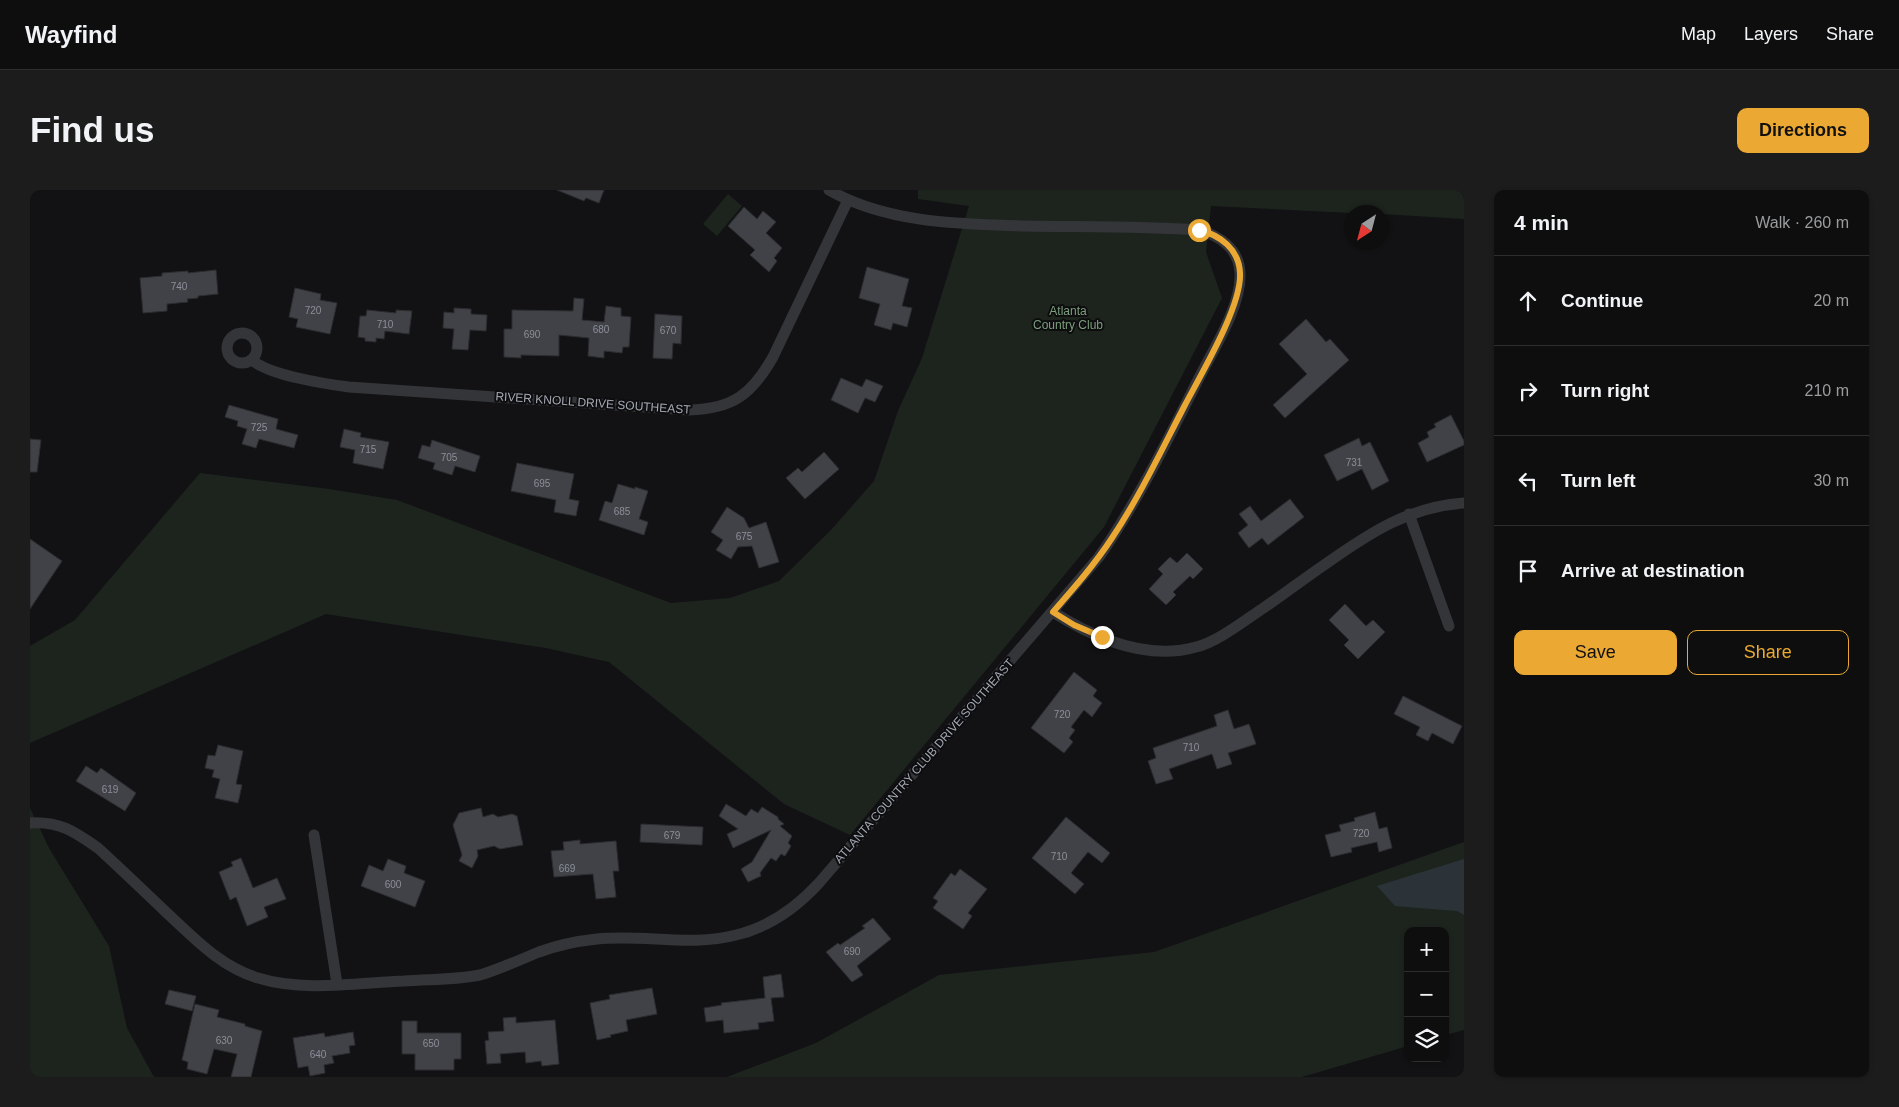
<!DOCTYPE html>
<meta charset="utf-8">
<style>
:root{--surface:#0e0e0f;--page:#1c1c1d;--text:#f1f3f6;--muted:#9b9c9e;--line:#2e2e2f;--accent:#eba933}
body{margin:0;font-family:Arial,sans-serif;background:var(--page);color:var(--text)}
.controls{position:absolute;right:15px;bottom:15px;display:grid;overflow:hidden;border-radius:10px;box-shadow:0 1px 4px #0004}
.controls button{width:45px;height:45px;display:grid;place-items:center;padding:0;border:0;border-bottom:1px solid var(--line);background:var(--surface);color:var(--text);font:25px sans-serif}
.compass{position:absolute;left:1314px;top:15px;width:45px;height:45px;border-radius:50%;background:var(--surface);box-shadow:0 1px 4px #0004;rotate:216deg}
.stop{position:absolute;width:15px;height:15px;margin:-11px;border:4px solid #eba933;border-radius:50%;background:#fff}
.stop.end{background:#eba933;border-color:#fff;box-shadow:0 1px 5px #0008}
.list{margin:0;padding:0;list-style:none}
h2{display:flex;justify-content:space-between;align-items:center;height:65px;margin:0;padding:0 20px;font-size:21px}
h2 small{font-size:16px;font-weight:400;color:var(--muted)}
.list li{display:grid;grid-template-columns:32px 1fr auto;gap:15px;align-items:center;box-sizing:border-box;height:90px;padding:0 20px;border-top:1px solid var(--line)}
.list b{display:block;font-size:19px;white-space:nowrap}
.list em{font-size:16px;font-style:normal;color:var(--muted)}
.actions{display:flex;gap:10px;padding:15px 20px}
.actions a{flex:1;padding:11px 0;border:1px solid var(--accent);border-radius:10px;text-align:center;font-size:18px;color:var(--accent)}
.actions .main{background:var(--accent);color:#111}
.icon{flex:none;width:28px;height:28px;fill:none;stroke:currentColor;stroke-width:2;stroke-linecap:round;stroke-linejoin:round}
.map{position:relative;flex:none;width:1434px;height:887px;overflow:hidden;border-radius:10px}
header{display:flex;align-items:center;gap:30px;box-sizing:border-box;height:70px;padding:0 25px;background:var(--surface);border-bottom:1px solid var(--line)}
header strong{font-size:24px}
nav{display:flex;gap:28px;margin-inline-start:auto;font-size:18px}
.intro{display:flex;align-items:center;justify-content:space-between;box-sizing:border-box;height:120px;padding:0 30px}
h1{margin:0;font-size:35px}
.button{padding:12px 22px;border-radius:10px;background:var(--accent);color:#111;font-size:18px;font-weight:700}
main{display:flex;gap:30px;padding:0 30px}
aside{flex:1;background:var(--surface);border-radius:10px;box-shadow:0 1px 4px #0004}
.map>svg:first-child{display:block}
.green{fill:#1d241e}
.water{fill:#2b3339}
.building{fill:#414247;stroke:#2c2d30}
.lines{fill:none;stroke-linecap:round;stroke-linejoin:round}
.street{stroke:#343539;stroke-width:11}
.route{stroke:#eba933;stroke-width:6}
.labels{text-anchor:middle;stroke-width:4;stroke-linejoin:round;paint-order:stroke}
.number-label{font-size:10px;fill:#8b8f99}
.park-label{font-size:12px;fill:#7c9f7d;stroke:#0d0d0f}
.street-label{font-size:12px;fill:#a4a9b4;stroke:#0d0d0f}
</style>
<header>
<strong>Wayfind</strong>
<nav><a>Map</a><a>Layers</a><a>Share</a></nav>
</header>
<div class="intro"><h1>Find us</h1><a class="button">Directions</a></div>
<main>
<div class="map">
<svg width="1434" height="887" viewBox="0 0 1434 887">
<rect width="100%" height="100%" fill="#121214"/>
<path class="green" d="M888,0H1434V29L1352,24V22L1321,23L1181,16L1176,62L1192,108L1074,337L820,645L754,614L579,472L516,458L296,424L0,553V456L45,430L170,283L299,299L367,310L641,413L700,408L749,391L801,340L844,291L868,221L892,168L939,16L888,9Z
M698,4L712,16L687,46L673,34Z
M0,618L19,658L79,756L97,838L124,887H0Z
M1434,652V840L1415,845V741H1378V856L1272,887H697L786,853L909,785L1124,762Z"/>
<path class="water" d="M1434,669V725L1427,721L1365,716L1347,696Z"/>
<path class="building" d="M527,0H574L569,13L556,8L554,11Z
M714,17L727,29L733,21L746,32L736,43L752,58L744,68L747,71L739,82L720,65L725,60L698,36Z
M837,77L879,89L872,116L882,118L877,137L863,133L861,140L844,135L850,114L829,108Z
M186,80L188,104L168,106V108L157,109L158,112L137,114V121L113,123L110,88L132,86V83L158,81V83Z
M265,98L291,104L290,110L307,113L300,144L266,137L268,129L259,127Z
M544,108L554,109L552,130L574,132L576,116L591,118V126L601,127L599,157H593L592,163L574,161V168L558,166L559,148L529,145V166L491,165V168L474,167V139H482V120L543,121Z
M424,118L441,119V124L457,125L456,141L440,140L438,160L422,159L424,139L413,138L414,122L424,123Z
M337,120L366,123V120L382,121L379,144L355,141L354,149L346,148V152L335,151V148L328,147L330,126H336Z
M625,124L652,126L651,154L643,153L642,169L623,168Z
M1276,129L1296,152L1300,149L1319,170L1255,228L1243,215L1277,184L1249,154Z
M811,188L832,197L836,189L853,196L845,212L835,208L828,223L801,210Z
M199,215L248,229L246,239L268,245L264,258L229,249L226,258L212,254L217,239L207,236L208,231L195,227Z
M1421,225L1434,251V255L1397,272L1388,253L1399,247L1397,242L1406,237L1404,234Z
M314,239L331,243L330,247L359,252L353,279L323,273L325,260L310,257Z
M1329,248L1332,256L1340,252L1359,291L1342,300L1332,279L1307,291L1294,265Z
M0,249L11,250L7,282H0Z
M402,250L450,266L445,282L425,276L422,285L403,279L405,273L388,268L392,255L400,257Z
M794,262L809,279L775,309L756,288L768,278L772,282Z
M487,273L544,284L539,309L549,311L546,326L524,322L526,310L481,301Z
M588,294L605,299V297L618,301L609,329L618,332L614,345L569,330L575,311L582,313Z
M1260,309L1274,327L1238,355L1232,348L1219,358L1208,343L1218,335L1209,324L1220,316L1231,331Z
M697,317L714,328L719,338L736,332L749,372L729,378L722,356L708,357L701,369L686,360L693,350L681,342Z
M0,349L32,371L0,419Z
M1157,363L1173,379L1163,389L1160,386L1143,402L1146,405L1136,415L1119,399L1133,384L1128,379L1140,367L1147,373Z
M1315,414L1336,436L1343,430L1355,442L1328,469L1314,455L1319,450L1299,430Z
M1044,482L1067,500L1063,506L1072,513L1062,527L1054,520L1041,537L1045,540L1039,548L1043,552L1034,563L1001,538Z
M1373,506L1432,536L1423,554L1402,543L1398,551L1386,545L1390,537L1364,524Z
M1198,520L1204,539L1219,534L1226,554L1198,563L1202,574L1187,579L1182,564L1139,579L1143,589L1126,594L1118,571L1126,568L1123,558L1187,536L1184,525Z
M188,555L213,561L206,594L212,595L208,613L185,608L190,589L182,587L184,580L175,578L178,565L185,566Z
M56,576L67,583L71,578L106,603L95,621L46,591Z
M696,614L716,626L721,619L728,623L732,617L748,627V629L754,634L750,636L762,646L758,653L761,656L755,666L751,664L746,671L741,668L730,683L731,686L718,692L711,679L722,672L741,640L703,658L697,644L708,639L689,626Z
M451,618L453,627L463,624L468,627L482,624L487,626L493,655L470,659L464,656L447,660L448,666L442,678L429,671L432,665L423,635L429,623Z
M1345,622L1349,639L1357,637L1362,658L1349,662L1347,652L1321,658L1322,662L1301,667L1295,645L1311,641L1309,635L1325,631L1324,628Z
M1036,627L1080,663L1072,673L1058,662L1041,683L1054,694L1045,704L1002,668Z
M611,634L673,637L672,655L610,652Z
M550,650V654L586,651L589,681H583L586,707L566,709L563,684L524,687L521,661L534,660L533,652Z
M211,668L223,698L247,688L256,709L234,717L238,727L217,736L206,707L200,710L189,682L203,676L201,672Z
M358,669L376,676L374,683L395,691L385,717L331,696L339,675L353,681Z
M930,679L957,699L938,723L942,726L933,739L903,718L908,711L903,708L921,683L925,686Z
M843,728L861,749L827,776L833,785L822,792L796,762L808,753L810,755L835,738L832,736Z
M751,784L754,807L741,808L744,831L728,833L729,839L694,843L693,830L676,832L674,818L692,815L691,813L735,808L733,787Z
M622,798L627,824L596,830L598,841L580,845L581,847L567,850L560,813L580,809L579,805Z
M139,800L166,806L162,821L135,814Z
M165,814L189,820L187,827L215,834V836L232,841L221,887H201L207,864L184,859L177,884L157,879L158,872L152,870Z
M486,827V833L525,830L529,874L512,876L511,871L496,873L495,862L470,864L471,873L457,874L455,851L459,850L458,842L474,841L473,828Z
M372,831H387V843H431V869H424V880H385V864H372Z
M323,842L325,855L319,856L320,863L302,866L304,873L294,875L295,883L280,886L278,876L268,878L263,848L294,843L295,847Z"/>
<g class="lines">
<path class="street" d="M197 158a15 15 0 1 1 30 0a15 15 0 1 1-30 0Z
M222,170C239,185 295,194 319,197L659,220C703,219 722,204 743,167L818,10
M1379,324L1419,436
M1023,422C1064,448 1117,471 1166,457C1187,452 1214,431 1232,419C1254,404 1275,388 1297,373C1341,342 1379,317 1434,313
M0,633C30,631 45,642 68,658C92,680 115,702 138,724C165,749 191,777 228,788C273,802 327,793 374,791C399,789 425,790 450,785C470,779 489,770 509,762C528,755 548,751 567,749C613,744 661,757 706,745C740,737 766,718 789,693L1069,367C1108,311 1138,249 1169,188C1183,160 1212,115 1210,83C1209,59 1190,46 1169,40C1111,36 1053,37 994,36C930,34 856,33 799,0
M284,645L307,794"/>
</g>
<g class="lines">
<path class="route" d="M1072,447L1044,435L1023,422C1044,398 1065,374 1082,348C1110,306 1132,259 1155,215C1171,184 1212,116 1210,83C1209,59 1190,45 1169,40"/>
</g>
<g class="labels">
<g class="number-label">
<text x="149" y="100">740</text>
<text x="283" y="124">720</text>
<text x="355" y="138">710</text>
<text x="571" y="143">680</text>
<text x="638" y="144">670</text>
<text x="502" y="148">690</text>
<text x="229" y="241">725</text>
<text x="338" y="263">715</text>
<text x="419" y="271">705</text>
<text x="1324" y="276">731</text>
<text x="512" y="297">695</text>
<text x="592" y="325">685</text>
<text x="714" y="350">675</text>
<text x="1032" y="528">720</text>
<text x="1161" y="561">710</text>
<text x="80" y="603">619</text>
<text x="1331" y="647">720</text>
<text x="642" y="649">679</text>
<text x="1029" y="670">710</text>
<text x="537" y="682">669</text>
<text x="363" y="698">600</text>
<text x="822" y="765">690</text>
<text x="194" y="854">630</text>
<text x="401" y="857">650</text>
<text x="288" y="868">640</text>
</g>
<g class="park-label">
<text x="1038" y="125">Atlanta<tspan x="1038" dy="14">Country Club</tspan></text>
</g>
<g class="street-label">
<text transform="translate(563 213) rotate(4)" y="4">RIVER KNOLL DRIVE SOUTHEAST</text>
<text transform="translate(894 571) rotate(-49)" y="4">ATLANTA COUNTRY CLUB DRIVE SOUTHEAST</text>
</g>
</g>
</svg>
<div class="controls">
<button>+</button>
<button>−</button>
<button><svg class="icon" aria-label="layers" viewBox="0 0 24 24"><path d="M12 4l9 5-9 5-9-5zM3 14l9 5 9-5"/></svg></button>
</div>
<svg class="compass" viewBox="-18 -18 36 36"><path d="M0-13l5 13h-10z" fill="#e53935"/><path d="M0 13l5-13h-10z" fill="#9b9c9e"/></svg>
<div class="stop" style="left:1169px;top:40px"></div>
<div class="stop end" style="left:1072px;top:447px"></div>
</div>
<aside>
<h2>4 min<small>Walk · 260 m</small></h2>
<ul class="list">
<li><svg class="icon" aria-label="ahead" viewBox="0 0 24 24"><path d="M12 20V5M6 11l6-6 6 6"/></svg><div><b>Continue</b></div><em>20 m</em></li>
<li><svg class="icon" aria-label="right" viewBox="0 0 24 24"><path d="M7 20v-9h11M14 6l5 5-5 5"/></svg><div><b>Turn right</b></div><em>210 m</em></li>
<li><svg class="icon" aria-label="left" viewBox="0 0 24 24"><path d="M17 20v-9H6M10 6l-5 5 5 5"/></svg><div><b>Turn left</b></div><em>30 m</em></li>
<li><svg class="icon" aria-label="arrive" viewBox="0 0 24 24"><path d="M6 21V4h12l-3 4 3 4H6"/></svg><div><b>Arrive at destination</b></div></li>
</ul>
<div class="actions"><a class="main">Save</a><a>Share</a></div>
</aside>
</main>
